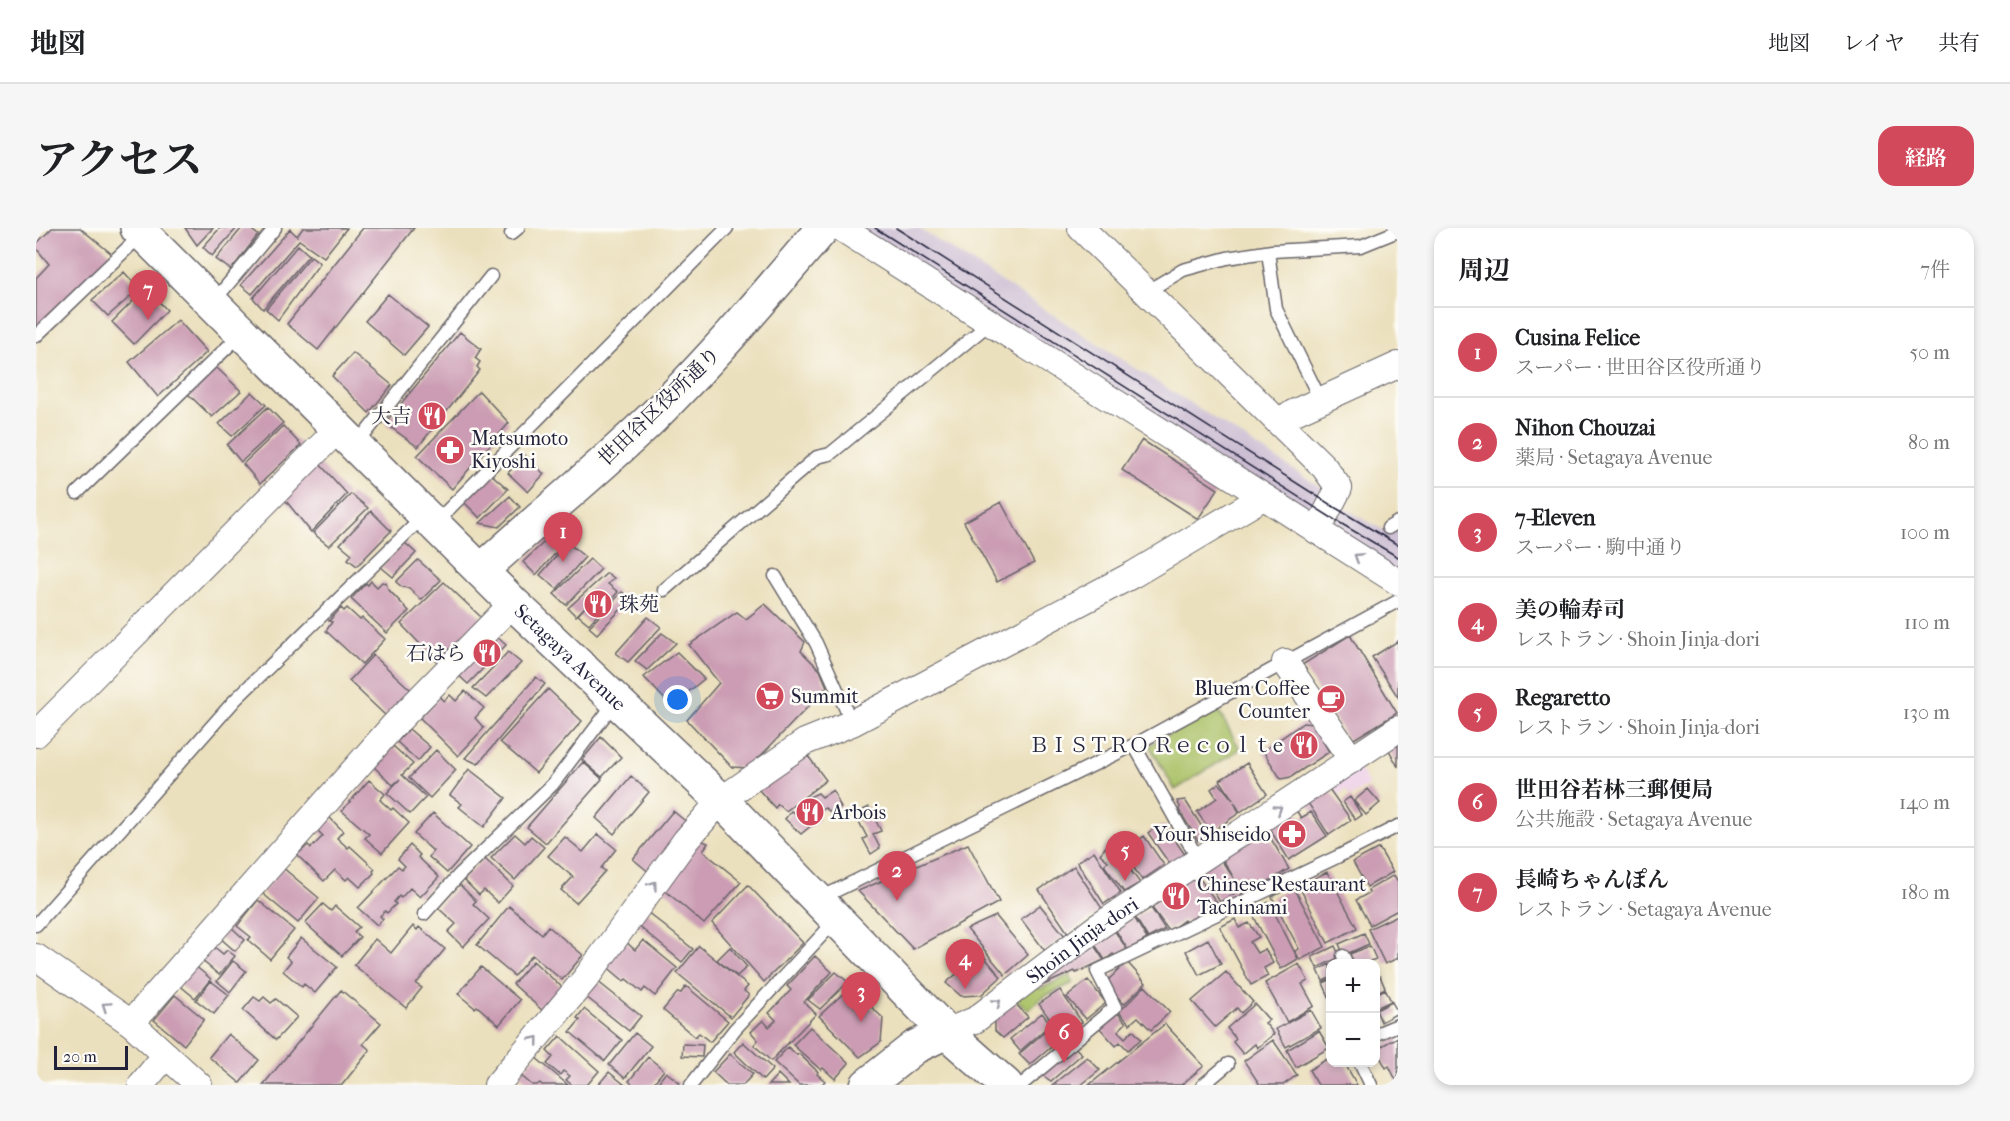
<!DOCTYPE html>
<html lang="ja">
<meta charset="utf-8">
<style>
:root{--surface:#fff;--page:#f6f6f6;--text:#202124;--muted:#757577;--line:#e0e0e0;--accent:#d1495b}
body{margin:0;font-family:"IM FELL French Canon","Noto Serif JP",serif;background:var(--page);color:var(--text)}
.controls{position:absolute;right:18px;bottom:18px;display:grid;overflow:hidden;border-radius:12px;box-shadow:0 3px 9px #0003}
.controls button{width:54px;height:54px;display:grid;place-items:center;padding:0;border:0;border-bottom:2px solid var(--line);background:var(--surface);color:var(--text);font:30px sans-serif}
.scale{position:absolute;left:18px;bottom:15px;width:74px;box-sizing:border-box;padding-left:6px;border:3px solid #22223b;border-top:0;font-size:16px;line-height:21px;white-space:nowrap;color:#22223b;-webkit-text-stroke:4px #fdfcf7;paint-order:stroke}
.you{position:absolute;left:642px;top:472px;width:21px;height:21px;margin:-15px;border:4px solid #fff;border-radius:50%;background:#1a73e8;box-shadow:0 0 0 9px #1a73e833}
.badge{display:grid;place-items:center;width:39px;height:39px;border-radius:50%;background:var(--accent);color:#fff;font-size:20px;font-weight:700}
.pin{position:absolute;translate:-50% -50px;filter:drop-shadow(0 2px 3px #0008)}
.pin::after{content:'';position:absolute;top:32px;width:21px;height:18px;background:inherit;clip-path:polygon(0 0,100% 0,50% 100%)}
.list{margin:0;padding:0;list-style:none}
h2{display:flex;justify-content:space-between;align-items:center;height:78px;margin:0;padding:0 24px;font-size:26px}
h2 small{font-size:20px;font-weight:400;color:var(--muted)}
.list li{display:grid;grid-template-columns:39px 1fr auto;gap:18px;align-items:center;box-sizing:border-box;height:90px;padding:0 24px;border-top:2px solid var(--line)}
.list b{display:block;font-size:22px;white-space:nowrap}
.list p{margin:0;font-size:20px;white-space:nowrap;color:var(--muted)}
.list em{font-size:20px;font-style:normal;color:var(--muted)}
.map{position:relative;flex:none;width:1362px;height:857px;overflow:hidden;border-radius:18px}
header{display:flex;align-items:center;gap:36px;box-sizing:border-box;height:84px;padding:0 30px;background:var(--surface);border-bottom:2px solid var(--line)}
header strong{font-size:28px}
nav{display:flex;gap:33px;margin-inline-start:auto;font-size:21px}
.intro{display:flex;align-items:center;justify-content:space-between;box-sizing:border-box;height:144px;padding:0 36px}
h1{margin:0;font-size:42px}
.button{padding:15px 27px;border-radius:18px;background:var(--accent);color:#fff;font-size:21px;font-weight:700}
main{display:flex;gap:36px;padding:0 36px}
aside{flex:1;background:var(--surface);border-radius:18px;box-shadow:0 3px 9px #0003}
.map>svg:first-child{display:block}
.built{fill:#eed0e7}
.industrial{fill:#ccbed3}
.green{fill:#aac166;stroke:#667250;stroke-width:1.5}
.building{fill:#cb9cb3}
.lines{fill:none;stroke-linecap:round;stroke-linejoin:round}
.lane-casing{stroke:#686468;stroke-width:15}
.street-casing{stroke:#686468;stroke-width:28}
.secondary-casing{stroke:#686468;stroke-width:36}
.primary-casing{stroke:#686468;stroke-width:36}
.lane{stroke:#fff;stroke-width:12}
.street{stroke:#fff;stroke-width:26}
.secondary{stroke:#fff;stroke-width:33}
.primary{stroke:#fff;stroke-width:33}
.tram{stroke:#22223b;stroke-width:1.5}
.oneway{stroke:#9c9ca7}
.labels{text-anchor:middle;stroke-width:5;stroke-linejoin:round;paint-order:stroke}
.street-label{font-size:20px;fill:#22223b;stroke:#fdfcf7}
.poi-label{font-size:20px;fill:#22223b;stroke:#fdfcf7;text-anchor:end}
</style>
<header>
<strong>地図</strong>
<nav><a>地図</a><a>レイヤ</a><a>共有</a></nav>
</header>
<div class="intro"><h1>アクセス</h1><a class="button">経路</a></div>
<main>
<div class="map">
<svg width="1362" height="857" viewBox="0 0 1362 857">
<rect width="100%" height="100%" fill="#fdfcf7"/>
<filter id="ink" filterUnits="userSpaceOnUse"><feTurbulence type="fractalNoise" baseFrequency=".0167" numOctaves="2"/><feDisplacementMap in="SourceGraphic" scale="12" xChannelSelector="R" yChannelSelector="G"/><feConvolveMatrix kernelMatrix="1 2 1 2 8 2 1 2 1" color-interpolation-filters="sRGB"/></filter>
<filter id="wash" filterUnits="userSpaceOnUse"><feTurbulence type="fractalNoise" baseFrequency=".008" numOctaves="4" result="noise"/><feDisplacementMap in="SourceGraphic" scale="24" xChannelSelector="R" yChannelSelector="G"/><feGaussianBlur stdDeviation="1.35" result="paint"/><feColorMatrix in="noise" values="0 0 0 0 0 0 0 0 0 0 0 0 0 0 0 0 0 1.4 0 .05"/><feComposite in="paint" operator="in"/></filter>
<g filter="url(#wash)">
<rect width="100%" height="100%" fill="#ebe0bd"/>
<path class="built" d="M1323,540L1333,557L1314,569L1310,562L1303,567L1297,557Z"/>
<path class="industrial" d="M817,0H882L1289,262L1277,285L1270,289Z
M1306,279L1355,306L1359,300L1362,302V341L1354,346L1297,296Z"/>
<path class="green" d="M1181,480L1204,521L1139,562L1113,517Z
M1034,747L1037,755L1009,768L992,782L979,770L998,755L1004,761Z"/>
<g id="blocks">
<path class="building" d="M16,0H44L77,27L0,103V50L13,36L0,20V16Z
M149,0H177L161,17Z
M184,0H201L176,28L167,19Z
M206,0H213L222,7L195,42L180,31Z
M267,0H311L288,29L263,12L216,66L205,57L254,1L261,8Z
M327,0H378L282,122L251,96Z
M262,17L273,27L227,81L217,70Z
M275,28L284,35L242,92L230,81Z
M88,44L103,61L72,88L56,72Z
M110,60L131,82L98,116L76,94Z
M352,66L392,99L368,127L329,93Z
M142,92L171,124L122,169L93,134Z
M424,104L445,121L439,130L444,134L441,139L444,142L382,219L349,195Z
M317,125L356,157L333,185L296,148Z
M178,137L205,163L176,189L151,165Z
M443,163L473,195L416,261L381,228Z
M216,164L230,177L196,208L183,196Z
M232,179L247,195L205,234L191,217Z
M247,198L265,217L224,256L207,236Z
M1106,212L1182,261L1162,291L1086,242Z
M489,227L508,246L492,264L472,245Z
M282,234L311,266L275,304L246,268Z
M454,245L472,261L444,290L427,273Z
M315,266L332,280L293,318L277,305Z
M474,268L484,279L463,299L444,295Z
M965,274L998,335L961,354L928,294Z
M335,283L355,303L321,338L312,331L316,326L304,316Z
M523,300L534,309L500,347L487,334Z
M368,314L380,325L357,349L345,339Z
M532,315L549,329L521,361L504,347Z
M554,331L565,341L530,377L518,366Z
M382,332L405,352L385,372L373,360L366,359L360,354Z
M571,345L578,350L572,356L582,364L553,396L542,387L551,377L540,388L532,380Z
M335,353L341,359L346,354L350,355L352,361L373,383L351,405L315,371L330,355L332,357Z
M408,354L445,389V395L404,437L365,396Z
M586,364L595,371L561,406L553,399Z
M729,376L769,414L765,423L784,442L791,459L713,540L696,539L651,492L683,455L653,417L701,384L710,391Z
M305,380L308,383L311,380L324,392L326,390L349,411L326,436L290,403L296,394L293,393Z
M612,389L625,399L592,434L580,425Z
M626,405L640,415L611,442L599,433Z
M458,406L470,417L432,456L420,445Z
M1314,407L1361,485L1313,514L1266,437Z
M1362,413V469L1336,429Z
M472,424L485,435L450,470L437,460Z
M641,424L668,451L635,478L608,449Z
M337,427L375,462L350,488L313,453Z
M500,449L509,456L442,536L429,530Z
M512,461L546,493L500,545L464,514Z
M429,463L448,480L439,490L448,500L422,528L384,490L404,468L408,473L414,467L420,473Z
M1267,495L1277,496L1293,524L1255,549L1245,551L1227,523Z
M373,501L394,519L382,533L361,514Z
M565,509L585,529L566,549L546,532Z
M1362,514V539L1352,520Z
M357,518L377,536L366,547L390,569L374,586L351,565L364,551L357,557L338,539Z
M400,522L420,542L394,570L373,550Z
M772,528L790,552L750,583L742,576L739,580L722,561Z
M547,534L566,551L510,615L491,599Z
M1211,535L1231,566L1204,584L1198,574L1203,585L1175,604L1161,584L1181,570L1175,561L1183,555L1197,572L1184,552Z
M433,541L470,570L448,599L423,579L426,576L414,567Z
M595,548L613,564L578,606L560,590Z
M333,552L349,566L344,572L355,582L357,580L373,595L346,625L329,610L333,606L306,583Z
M1291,558L1315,592L1293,607L1270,572Z
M1332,561L1344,575L1330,587L1318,573Z
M797,562L805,580L794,584L789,580L780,585L783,591L765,606L749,591L755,583L759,585L771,570L782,565L786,569Z
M1314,569L1326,587L1319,592L1307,574Z
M1149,572L1171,607L1162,613L1143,582L1144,579L1141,573Z
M833,579L845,603L837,606L844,620L835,626L827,611L831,609L819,586Z
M1260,582L1265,590L1275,584L1291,608L1253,632L1233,600Z
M637,583L653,596L614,645L597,631Z
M397,585L434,619L411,645L393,629L397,623L378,606Z
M292,588L307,603L301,610L312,620L314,618L339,641L337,643L338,645L324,659L313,649L310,652L299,642L288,653L261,627L272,617L275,620L287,608L280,601Z
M1129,598L1150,628L1135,638L1112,605L1120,599Z
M1228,599L1253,641L1208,668L1204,662L1184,674L1163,641L1183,629L1199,652L1183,625Z
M479,606L489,615L495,608L508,619L479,652L455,630Z
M562,606L580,621L565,640L569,643L540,675L525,662L537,649L512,628L529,609L547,624Z
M1108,608L1128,637L1106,652L1087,624Z
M662,611L672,615L667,623L705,654L668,696L625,659Z
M1074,614L1104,655L1088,664L1068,637L1072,633L1064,626Z
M932,616L963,674L877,721L822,663Z
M374,617L384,627L382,629L403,649L384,669L374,660L365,670L363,668L358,674L360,676L351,685L349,683L344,688L347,691L341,697L322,680L362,638L366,641L369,638L362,631Z
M1343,620L1357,644L1331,659L1317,634Z
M1058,623L1085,665L1068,676L1041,634Z
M448,630L477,658L462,675L448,662L443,667L427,651Z
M1038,638L1067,682L1032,705L1003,662Z
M246,639L283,670L262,695L226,665Z
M1159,644L1181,675L1150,695L1148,692L1133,703L1114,677Z
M1291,644L1321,700L1292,715L1263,658Z
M1358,647L1362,654V682L1334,697L1320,672L1333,665L1332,662Z
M423,656L440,673L437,676L453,691L427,719L412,704L420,696L401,679Z
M712,657L767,715L728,754L676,695Z
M1257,658L1289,719L1264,732L1259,723L1263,721L1236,669Z
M222,672L258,702L234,731L212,712L215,709L201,698Z
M1233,674L1262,731L1245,741L1215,683Z
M287,676L295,683L299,678L323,699L318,704L324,709L306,728L269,695Z
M1004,677L1029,708L1009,723L985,691Z
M473,678L506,706L512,698L547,727L526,752L496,727L478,748L441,717Z
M1115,680L1129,701L1112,710L1099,689Z
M610,683L657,721L646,734L600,696Z
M1362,687V730L1349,736L1332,701Z
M960,688L992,727L969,747L931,701Z
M1098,689L1111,711L1092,722L1079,701Z
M1199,691L1203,700L1213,695L1223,709L1214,714L1221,725L1229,721L1237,735L1228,740L1232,748L1215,757L1184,699Z
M193,697L209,712L199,723L183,709Z
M377,698L381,702L383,699L409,721L380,756L386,760L370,780L318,737L339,711L355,725Z
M1078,702L1091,721L1079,728L1077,726L1069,732L1058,715Z
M1328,705L1333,716L1308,727L1303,716Z
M265,710L301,739L279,765L268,756L266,759L247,743L255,733L250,729Z
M1172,711L1185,736L1163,747L1150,723Z
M607,712L641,740L619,768L609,760L606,764L590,751L588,753L569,737L589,713L599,722Z
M1057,716L1068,732L1040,745L1039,743L1005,758L1002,755Z
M176,717L187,726L191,722L199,728L183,747L164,731Z
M663,718L712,758L708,763L713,767L695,789L641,745Z
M1299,718L1304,729L1281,740L1276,729Z
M1334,718L1340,731L1328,735H1318L1314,726Z
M694,719L711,739L701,748L681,732Z
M945,725L965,749L945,767L925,768L910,755Z
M779,728L796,744L768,774L780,786L735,833L718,817L722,812L715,804L727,792L733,799L740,792L733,785L755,762L751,758Z
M197,733L210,743L194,764L181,753Z
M497,733L528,761L508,784L477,756Z
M1091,734L1110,755L1088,776L1069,755Z
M1263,736L1272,753L1266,756L1278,778L1251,794L1229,755Z
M1294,736V750L1287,753L1282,742Z
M158,737L175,751L159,770L142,756Z
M445,739L484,772L463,797L441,778L439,780L422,766Z
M800,744L812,754L784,781L772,772Z
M1190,744L1217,774L1205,785L1201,780L1179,799L1156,773Z
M1344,748L1349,760L1340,765V750Z
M1052,752L1070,775L1050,791L1031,769Z
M1294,752V771L1287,755Z
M175,753L193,767L178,786L160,772Z
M561,753L605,788L593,803L549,768Z
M650,758L692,793L674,814L663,805L659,809L627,782L642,764L645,765Z
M1109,758L1134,784L1115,802L1102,789L1094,796L1083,784Z
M814,759L847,790L845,814L824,829L783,788Z
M1349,761L1355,773L1340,780V766Z
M305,762L345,795L327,816L334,822L306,857H227Z
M1024,762L1046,794L1026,808L1003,776Z
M139,767L168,791L148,817L118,792Z
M218,769L224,773L228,769L235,775L240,771L261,789L240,812L207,782Z
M977,773L992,789L967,810L959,803V788Z
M1356,774L1362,785L1345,794L1340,782Z
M1219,776L1233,792L1229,795L1238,806L1221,820L1219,816L1207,826L1197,814L1200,811L1191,800Z
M548,781L586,812L569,833L534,804L544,792L541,790Z
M1275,782L1285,800L1250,819L1240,801Z
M1080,783L1090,795L1082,803L1089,810L1097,802L1105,811L1092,822L1084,814L1080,818L1060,796Z
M1006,785L1015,796L984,823L974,811Z
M1129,796L1168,838L1145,857H1053Z
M774,799L813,835L799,851L787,840L785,842L757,817Z
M1013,800L1026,810L994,837L983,826Z
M1283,803L1293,820L1260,839L1251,822Z
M599,805L615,818L589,850L573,837Z
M192,806L223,832L204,855L173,829Z
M524,808L563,843L551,857H536L530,852L534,848L527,843L524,847L511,836L517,829L511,823Z
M1362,809V856L1353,838L1350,840L1340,821Z
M1237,812L1261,847L1247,857H1224L1208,833Z
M707,814L737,841L727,852L698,824Z
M647,816L667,817L666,829L646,828Z
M1036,817L1046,826L1015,853L1003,845Z
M752,819L761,827L763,826L782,844L781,846L789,853L785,857H763L738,834Z
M694,826L717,846L707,857H691L677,844Z
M499,829L532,857H506L504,855L501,857H496L483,846Z
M612,829L628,842L616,857H597L593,853Z
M1051,829L1064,842L1045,857H1016Z
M1294,829V834H1308L1321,857H1282L1273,842Z
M573,844L589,857H562Z
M630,844L644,855L642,857H620Z
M742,846L753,857H732Z"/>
</g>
</g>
<g filter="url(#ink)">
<use href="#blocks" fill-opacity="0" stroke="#686468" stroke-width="1.5"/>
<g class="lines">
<g class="lane-casing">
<path id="lane" d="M475,6L482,0
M1232,24L1240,81L1285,173
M1110,64L1147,42L1191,30L1236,23L1325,18L1362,3
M178,73L239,0
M0,108L105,7
M321,216L455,48
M41,265L205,106
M399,295L691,0
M1352,300L1362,294
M739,348L780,415L816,495
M628,362L781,229L794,226L954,95
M1098,517L1163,633
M786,674L795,665L1098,517L1362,373
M388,686L423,647L517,556L579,474
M0,697L199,472L387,289
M1307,728L1311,736
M1340,806L1362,797
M1324,834L1335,857
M655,857L699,801L800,692
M985,857L1079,779L1061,743L1301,629L1362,598
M1167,857L1192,836"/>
</g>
<g class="street-casing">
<g id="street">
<path d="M805,0L1362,354"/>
<path d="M1045,0L1288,239L1303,260L1281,303"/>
<path d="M1244,195L1257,185L1362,137"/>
<path d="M1249,434L1316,532"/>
<path d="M0,506L303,200"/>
<path d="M0,729L95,795L163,857"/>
<path d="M95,795L357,498L477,375"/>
<path id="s1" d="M910,804L939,792L1060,700L1362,501"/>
<path d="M105,857L130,827"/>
<path d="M461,857L550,750L650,612L685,572L769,514L816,495L1098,346L1219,274L1223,268"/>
</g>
</g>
<g class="secondary-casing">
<path id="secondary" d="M445,343C501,291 561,243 616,190C677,130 732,65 787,0
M831,857L879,819L910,804"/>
</g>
<g class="primary-casing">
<g id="primary">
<path id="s2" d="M101,0L477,375L685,572L910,804L970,857"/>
</g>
</g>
<use href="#lane" class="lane"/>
<use href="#street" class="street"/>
<use href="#secondary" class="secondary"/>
<use href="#primary" class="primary"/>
<path class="tram" d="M839,0L1299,292L1362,329
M860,0L1295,277L1362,317"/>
</g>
<defs><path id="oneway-chevron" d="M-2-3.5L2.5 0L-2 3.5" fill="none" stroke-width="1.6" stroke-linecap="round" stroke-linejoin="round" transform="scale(1.5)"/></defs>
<g class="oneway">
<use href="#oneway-chevron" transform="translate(1322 329) rotate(-148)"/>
<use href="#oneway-chevron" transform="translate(1242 581) rotate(-34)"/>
<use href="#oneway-chevron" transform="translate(617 657) rotate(-54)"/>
<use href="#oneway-chevron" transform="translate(961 775) rotate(-36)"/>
<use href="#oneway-chevron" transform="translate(70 778) rotate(-146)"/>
<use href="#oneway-chevron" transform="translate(499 812) rotate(-51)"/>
</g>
</g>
<defs>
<g id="restaurant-disc" transform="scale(1.5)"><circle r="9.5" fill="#d1495b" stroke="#fdfcf7"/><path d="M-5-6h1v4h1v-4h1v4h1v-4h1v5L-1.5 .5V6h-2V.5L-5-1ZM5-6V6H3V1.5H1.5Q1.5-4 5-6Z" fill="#fff"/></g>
<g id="pharmacy-disc" transform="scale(1.5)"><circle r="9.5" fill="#d1495b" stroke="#fdfcf7"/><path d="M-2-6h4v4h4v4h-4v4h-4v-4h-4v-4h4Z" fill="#fff"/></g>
<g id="supermarket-disc" transform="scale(1.5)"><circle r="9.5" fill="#d1495b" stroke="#fdfcf7"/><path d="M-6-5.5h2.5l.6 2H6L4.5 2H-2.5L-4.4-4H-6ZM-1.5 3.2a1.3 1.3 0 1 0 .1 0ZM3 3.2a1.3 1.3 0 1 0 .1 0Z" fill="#fff"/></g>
<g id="cafe-disc" transform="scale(1.5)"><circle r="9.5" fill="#d1495b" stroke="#fdfcf7"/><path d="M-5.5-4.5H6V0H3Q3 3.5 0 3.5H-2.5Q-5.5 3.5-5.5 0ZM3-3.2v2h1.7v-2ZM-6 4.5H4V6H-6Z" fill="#fff"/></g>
</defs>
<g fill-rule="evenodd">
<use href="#restaurant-disc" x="396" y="188"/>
<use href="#pharmacy-disc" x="414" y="222"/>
<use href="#restaurant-disc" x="562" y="376"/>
<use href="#restaurant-disc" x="451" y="425"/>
<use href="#supermarket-disc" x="734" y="468"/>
<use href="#cafe-disc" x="1295" y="471"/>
<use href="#restaurant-disc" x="1268" y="517"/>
<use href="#restaurant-disc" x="774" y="584"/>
<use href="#pharmacy-disc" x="1256" y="606"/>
<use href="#restaurant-disc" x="1140" y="668"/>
</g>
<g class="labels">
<g class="street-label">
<text transform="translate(623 178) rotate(-44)" y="7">世田谷区役所通り</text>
<text dy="7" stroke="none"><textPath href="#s2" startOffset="610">Setagaya Avenue</textPath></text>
<text dy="7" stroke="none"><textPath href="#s1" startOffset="165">Shoin Jinja-dori</textPath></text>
</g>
<g class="poi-label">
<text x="375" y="195">大吉</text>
<text x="435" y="217" text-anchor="start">Matsumoto<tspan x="435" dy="23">Kiyoshi</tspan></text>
<text x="583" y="383" text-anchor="start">珠苑</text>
<text x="430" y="432">石はら</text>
<text x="1274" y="467">Bluem Coffee<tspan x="1274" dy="23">Counter</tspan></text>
<text x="755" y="475" text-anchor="start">Summit</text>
<text x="1247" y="524">ＢＩＳＴＲＯ Ｒｅｃｏｌｔe</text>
<text x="795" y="591" text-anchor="start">Arbois</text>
<text x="1235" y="613">Your Shiseido</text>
<text x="1161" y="663" text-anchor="start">Chinese Restaurant<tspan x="1161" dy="23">Tachinami</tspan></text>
</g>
</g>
</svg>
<div class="controls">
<button>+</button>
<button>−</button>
</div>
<div class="scale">20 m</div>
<div class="you"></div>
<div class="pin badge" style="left:527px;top:334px">1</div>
<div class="pin badge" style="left:861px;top:673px">2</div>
<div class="pin badge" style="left:825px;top:794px">3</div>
<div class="pin badge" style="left:929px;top:761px">4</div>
<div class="pin badge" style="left:1089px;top:653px">5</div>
<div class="pin badge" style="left:1028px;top:835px">6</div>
<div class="pin badge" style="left:112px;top:92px">7</div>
</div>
<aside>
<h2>周辺<small>7件</small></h2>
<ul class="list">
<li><span class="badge">1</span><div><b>Cusina Felice</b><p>スーパー · 世田谷区役所通り</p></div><em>50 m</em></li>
<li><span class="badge">2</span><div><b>Nihon Chouzai</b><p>薬局 · Setagaya Avenue</p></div><em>80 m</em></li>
<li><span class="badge">3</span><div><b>7-Eleven</b><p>スーパー · 駒中通り</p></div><em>100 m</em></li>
<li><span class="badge">4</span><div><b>美の輪寿司</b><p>レストラン · Shoin Jinja-dori</p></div><em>110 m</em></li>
<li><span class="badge">5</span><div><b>Regaretto</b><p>レストラン · Shoin Jinja-dori</p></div><em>130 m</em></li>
<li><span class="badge">6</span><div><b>世田谷若林三郵便局</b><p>公共施設 · Setagaya Avenue</p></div><em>140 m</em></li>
<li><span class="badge">7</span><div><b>長崎ちゃんぽん</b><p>レストラン · Setagaya Avenue</p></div><em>180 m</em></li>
</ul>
</aside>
</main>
